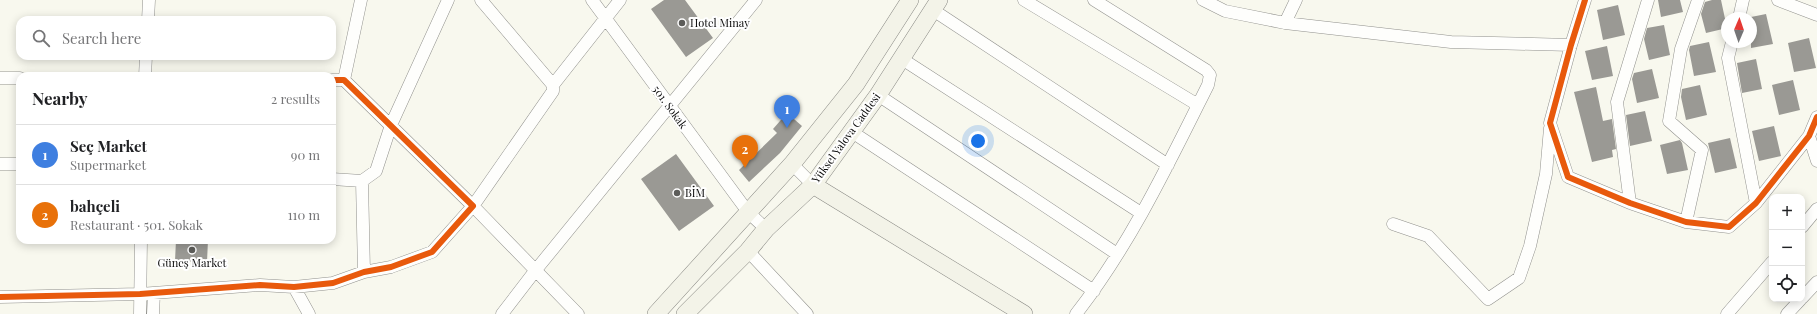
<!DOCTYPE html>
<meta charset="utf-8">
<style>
:root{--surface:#fff;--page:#f2f2f2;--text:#202124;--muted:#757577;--line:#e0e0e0;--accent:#2563eb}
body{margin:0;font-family:"Playfair Display",serif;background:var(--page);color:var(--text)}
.controls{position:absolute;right:12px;bottom:12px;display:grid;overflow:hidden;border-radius:8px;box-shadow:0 2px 10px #0003}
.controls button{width:36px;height:36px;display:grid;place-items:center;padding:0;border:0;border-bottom:1px solid var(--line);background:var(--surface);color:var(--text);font:20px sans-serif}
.compass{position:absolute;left:1721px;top:12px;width:36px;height:36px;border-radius:50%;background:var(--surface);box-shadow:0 2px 10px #0003;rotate:2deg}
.you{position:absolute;left:978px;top:141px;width:14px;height:14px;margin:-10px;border:3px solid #fff;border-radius:50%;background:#1a73e8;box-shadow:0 0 0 6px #1a73e833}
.badge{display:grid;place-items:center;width:26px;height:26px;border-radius:50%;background:var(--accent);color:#fff;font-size:13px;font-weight:700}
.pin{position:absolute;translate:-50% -33px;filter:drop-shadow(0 1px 2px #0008)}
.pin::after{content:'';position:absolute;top:21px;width:14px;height:12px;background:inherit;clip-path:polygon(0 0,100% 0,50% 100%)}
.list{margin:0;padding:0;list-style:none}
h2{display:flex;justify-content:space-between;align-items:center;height:52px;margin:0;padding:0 16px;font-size:17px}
h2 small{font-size:13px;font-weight:400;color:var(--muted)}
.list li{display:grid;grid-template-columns:26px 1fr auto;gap:12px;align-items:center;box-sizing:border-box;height:60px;padding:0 16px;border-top:1px solid var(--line)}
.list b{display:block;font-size:15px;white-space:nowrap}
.list p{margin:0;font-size:13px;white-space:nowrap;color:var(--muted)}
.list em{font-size:13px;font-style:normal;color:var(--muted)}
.icon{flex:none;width:22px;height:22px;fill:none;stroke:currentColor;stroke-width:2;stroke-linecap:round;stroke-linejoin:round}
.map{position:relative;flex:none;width:1817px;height:314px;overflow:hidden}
.search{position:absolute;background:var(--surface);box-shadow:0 2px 10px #0003;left:16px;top:16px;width:320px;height:44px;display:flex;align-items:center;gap:10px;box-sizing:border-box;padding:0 14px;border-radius:12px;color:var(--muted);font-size:15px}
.panel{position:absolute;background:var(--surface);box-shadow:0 2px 10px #0003;left:16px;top:72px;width:320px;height:172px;border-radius:12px}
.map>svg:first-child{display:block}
.building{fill:#9a9994}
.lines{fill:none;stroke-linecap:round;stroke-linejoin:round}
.street-casing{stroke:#91918d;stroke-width:13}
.secondary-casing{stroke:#888883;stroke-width:18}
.street{stroke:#fefefc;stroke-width:12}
.secondary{stroke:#f3f3e8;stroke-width:17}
.cycleway-casing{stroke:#fff;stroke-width:8}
.cycleway{stroke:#e8590c;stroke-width:6}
.poi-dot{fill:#5d5d5a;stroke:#fff;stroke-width:1.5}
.labels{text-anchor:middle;stroke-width:4;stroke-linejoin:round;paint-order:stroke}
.poi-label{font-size:11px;fill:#0a0a0a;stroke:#fff;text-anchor:start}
.street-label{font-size:11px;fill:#0a0a0a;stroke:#fff}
</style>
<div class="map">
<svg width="1817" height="314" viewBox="0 0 1817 314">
<rect width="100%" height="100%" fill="#f8f8ee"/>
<path class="building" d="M664,0H685L713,38L686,57L651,9Z
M1658,0H1680L1683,12L1661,17Z
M1712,0H1721L1727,28L1706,33L1701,14L1705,2Z
M1618,5L1625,35L1603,40L1597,10Z
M1766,14L1773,44L1751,48V17Z
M1664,25L1670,55L1649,60L1644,39L1647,28Z
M1809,38L1816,68L1794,72L1788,43Z
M1709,42L1716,72L1694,76L1689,50L1690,46Z
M1607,46L1613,76L1592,80L1585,51Z
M1756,59L1762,89L1742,93L1737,63Z
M1652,69L1659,98L1637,103L1632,79L1634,73Z
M1793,80L1800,110L1779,115L1772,85Z
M1700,85L1707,115L1686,120L1681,97L1682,89Z
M1596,87L1603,121L1612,119L1616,149L1612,150L1613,157L1592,162L1574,92Z
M1645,111L1652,141L1630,146L1626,115Z
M787,113L802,126L780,153L749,182L739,170L777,133L773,129Z
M1774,126L1781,156L1759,161L1752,131Z
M1730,138L1737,168L1715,173L1708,143Z
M1680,140L1682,143L1688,170L1667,174L1660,145Z
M676,154L714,206L679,231L641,179Z
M176,240H208L207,262L175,261Z"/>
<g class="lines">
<g class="street-casing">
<path id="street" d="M481,0L553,85
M592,0L748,212L766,229
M1024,0L1198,105
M1203,0L1225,11L1285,23L1451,42L1571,45
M1585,0L1571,45L1550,123L1568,177L1630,203L1686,222L1729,227L1756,203L1809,136L1817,117
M1778,0L1817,15
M933,10L1168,165
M1739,18L1743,0
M148,20L149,0
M1285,23L1296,0
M1732,42L1728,58L1756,203
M902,59L1141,213
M145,76L146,56
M0,78H20
M344,80L361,0
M878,95L1117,254
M852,132L1094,291
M1809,136L1817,161
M0,164H20
M792,164L813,185
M332,179L362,181L376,171L391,125L448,0
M362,181L364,272
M1630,203L1617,102L1648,0
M1686,222L1702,150L1669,121L1681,49L1698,0
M1393,224L1428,236L1488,299L1519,278L1530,246L1546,174L1550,128
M1802,227L1817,209
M748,251L807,314
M294,287L309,314
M0,297L140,294L260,285L294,287L333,283L364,272L391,267L432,252L473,206L344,80H332
M1802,298L1817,282
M140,314L141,240
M153,314L154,293
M502,314L535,271L756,0
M578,314L473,206L553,91V85L620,0
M1076,314C1130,245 1169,163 1208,85L1210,75L1206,70L1094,0
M1727,314L1772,262
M1787,314L1801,299"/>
</g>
<g class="secondary-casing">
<path id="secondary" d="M813,185L1024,314
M656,314L792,164L856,84L910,0
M685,314L748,251L766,229L813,185L878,95L939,0"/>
</g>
<use href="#street" class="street"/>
<use href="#secondary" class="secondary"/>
<g class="cycleway-casing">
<path id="cycleway" d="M1585,0L1571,45L1550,123L1568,177L1630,203L1686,222L1729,227L1756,203L1809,136L1817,117
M0,297L140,294L260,285L294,287L333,283L364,272L391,267L432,252L473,206L344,80H332"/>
</g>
<use href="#cycleway" class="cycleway"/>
</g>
<g class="poi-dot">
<circle cx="682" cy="23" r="4"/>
<circle cx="677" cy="193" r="4"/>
<circle cx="192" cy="250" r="4"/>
</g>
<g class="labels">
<g class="poi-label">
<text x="690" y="27">Hotel Minay</text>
<text x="685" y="197">BİM</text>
<text x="192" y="267" text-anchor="middle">Güneş Market</text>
</g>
<g class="street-label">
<text transform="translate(670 107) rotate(54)" y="4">501. Sokak</text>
<text transform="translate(846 138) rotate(-54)" y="4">Yüksel Yalova Caddesi</text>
</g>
</g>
</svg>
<div class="controls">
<button>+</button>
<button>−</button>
<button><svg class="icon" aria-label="locate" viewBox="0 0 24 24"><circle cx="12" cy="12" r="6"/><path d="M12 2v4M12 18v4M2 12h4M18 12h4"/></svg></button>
</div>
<svg class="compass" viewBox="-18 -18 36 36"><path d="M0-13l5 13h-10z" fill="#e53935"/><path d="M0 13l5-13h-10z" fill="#757577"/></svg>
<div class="you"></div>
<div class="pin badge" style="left:787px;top:128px;background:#3f7fe0">1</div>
<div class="pin badge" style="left:745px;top:168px;background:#e8710a">2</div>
<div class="search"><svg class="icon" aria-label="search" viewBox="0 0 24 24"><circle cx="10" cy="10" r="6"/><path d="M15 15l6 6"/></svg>Search here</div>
<section class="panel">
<h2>Nearby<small>2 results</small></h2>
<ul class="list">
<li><span class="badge" style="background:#3f7fe0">1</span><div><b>Seç Market</b><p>Supermarket</p></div><em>90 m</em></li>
<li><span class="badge" style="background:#e8710a">2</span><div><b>bahçeli</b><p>Restaurant · 501. Sokak</p></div><em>110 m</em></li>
</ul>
</section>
</div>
